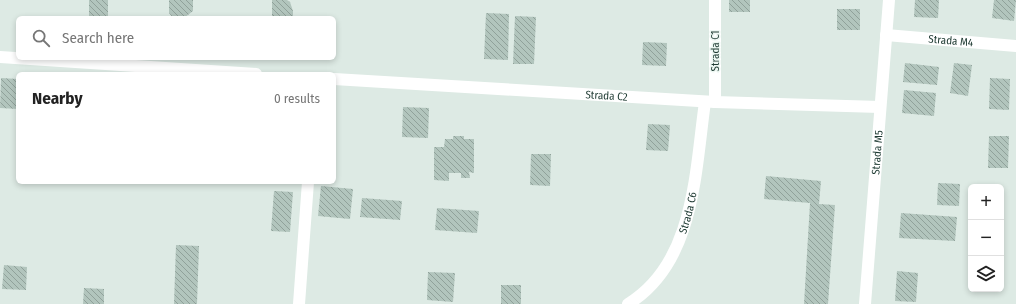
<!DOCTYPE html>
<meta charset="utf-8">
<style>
:root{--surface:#fff;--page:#f2f2f2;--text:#222;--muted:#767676;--line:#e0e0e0}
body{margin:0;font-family:"Fira Sans Condensed",sans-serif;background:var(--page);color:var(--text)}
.controls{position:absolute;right:12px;bottom:12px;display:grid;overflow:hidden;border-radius:6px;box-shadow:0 2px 6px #0003}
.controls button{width:36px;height:36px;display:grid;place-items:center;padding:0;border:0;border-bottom:1px solid var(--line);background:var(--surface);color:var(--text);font:20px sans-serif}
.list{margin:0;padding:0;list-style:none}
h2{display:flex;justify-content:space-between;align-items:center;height:52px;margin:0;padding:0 16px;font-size:17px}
h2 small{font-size:13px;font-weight:400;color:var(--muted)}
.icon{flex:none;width:22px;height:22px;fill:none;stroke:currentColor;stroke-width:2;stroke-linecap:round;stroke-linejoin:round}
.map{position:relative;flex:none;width:1016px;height:304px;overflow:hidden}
.search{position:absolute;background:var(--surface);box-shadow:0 2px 6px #0003;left:16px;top:16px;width:320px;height:44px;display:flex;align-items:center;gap:10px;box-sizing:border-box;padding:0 14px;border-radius:6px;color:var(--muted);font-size:15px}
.panel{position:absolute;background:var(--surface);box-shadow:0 2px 6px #0003;left:16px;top:72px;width:320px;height:112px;border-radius:6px}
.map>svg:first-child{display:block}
.building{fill:url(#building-back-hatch)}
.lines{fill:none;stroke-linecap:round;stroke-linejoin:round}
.minor{stroke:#fff;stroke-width:12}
.labels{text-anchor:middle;stroke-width:3;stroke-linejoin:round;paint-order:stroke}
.street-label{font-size:11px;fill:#1e3a32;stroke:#edf7f2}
</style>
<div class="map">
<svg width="1016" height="304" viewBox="0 0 1016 304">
<defs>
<pattern id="building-back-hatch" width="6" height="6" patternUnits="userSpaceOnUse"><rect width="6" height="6" fill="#b2c5bd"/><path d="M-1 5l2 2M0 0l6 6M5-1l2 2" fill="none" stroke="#90a19a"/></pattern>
</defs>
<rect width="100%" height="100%" fill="#ddeae4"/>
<path class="building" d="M89,0H108V18H89Z
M169,0H193V11L184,18H173L169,13Z
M272,0H287L290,2L293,11V18H272Z
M729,0H750V12H729Z
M915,0H939L938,18L914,17Z
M994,0H1016L1014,21L992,18Z
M837,9H860V30H837Z
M486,13L509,14L508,60L484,59Z
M515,16L536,17L534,64H513Z
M643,42L667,43L666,66L642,65Z
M905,63L939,67L937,85L903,82Z
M954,63L972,65L968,96L950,93Z
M1,78L18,79V109L0,108Z
M990,78L1010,79L1009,110L989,109Z
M904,90L936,93L934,116L902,113Z
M403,107L429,108L428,138L402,137Z
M648,124L670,125L668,151L646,150Z
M453,136H464V139H474V173L469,172L470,178H461V173H449V181L434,180V147H444L445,139H453Z
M989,136H1009L1008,168H988Z
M531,154H551L550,186L530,185Z
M766,176L821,181L819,204L835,205L828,304H804L810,203L764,199Z
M938,183L960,184L959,206L937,205Z
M321,186L353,189L350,219L318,216Z
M274,191L293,192L290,232L271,231Z
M362,198L402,201L400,220L360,217Z
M437,208L479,211L477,233L435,230Z
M901,213L957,217L955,241L899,238Z
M176,245L199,246L197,304H174Z
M4,265L27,267L26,290L2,289Z
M897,271L918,273L916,302L895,301Z
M428,272L455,273L453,302L427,300Z
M501,285H521V304H501Z
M84,288L104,289V304H83Z"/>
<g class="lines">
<g class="minor">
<path id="s1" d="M886,35L1016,46"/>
<path d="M0,57L256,74"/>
<path id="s2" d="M334,79L715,102L880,107"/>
<path d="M715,102V0"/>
<path d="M299,304L308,182"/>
<path id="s3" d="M628,304C695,263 695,172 705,102"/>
<path id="s4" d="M865,304L889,0"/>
</g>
</g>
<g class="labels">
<g class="street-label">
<text dy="4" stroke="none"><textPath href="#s1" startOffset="65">Strada M4</textPath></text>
<text transform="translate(715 51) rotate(-90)" y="4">Strada C1</text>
<text dy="4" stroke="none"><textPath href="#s2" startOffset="273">Strada C2</textPath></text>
<text dy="4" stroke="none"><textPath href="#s4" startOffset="152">Strada M5</textPath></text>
<text dy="4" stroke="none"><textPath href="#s3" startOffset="112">Strada C6</textPath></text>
</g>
</g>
</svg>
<div class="controls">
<button>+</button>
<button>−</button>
<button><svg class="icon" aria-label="layers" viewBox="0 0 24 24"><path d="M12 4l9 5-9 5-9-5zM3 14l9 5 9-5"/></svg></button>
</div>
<div class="search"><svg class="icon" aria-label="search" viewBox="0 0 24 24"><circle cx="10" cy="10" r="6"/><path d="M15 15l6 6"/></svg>Search here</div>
<section class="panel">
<h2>Nearby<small>0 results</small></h2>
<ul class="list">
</ul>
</section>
</div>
